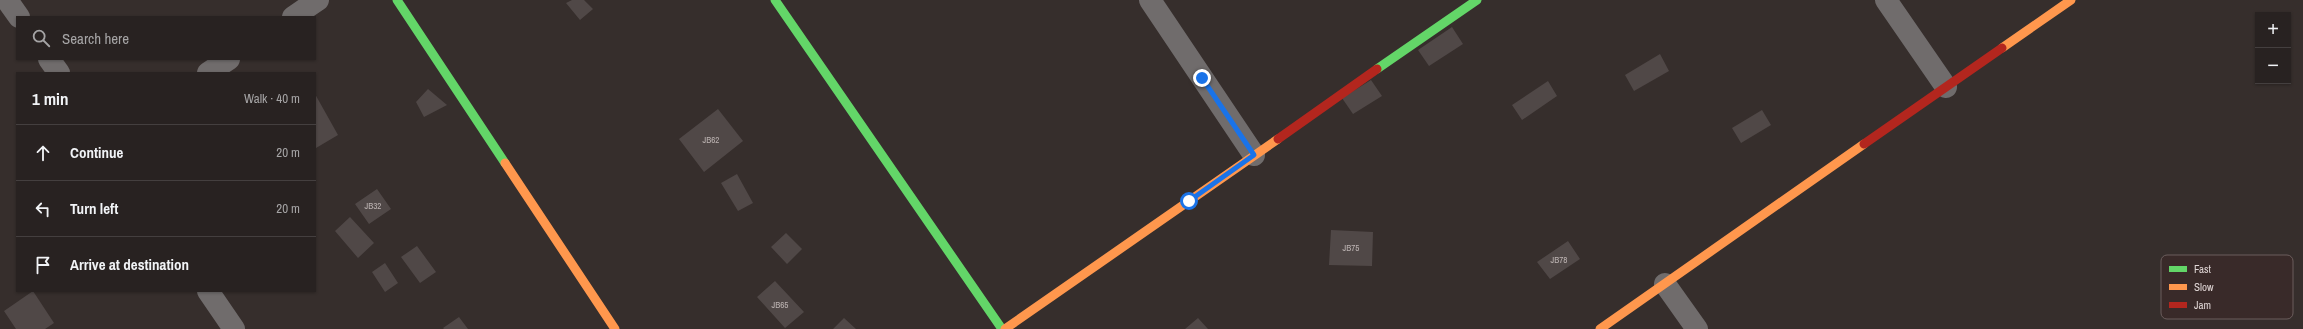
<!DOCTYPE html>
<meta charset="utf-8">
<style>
:root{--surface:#282221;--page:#302a2a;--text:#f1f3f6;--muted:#a5a4a5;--line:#443f3f}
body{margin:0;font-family:"Archivo Narrow",sans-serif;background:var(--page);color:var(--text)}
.controls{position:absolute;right:12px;top:12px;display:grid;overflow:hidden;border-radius:0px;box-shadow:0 1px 3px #0004}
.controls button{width:36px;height:36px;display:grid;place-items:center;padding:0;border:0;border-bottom:1px solid var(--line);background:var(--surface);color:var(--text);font:20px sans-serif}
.stop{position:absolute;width:12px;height:12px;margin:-9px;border:3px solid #1a73e8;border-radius:50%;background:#fff}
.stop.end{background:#1a73e8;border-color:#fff;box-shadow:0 1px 4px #0008}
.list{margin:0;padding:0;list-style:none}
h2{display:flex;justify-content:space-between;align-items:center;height:52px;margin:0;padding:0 16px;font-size:17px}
h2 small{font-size:13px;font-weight:400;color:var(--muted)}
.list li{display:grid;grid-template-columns:26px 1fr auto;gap:12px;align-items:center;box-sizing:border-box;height:56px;padding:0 16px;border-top:1px solid var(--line)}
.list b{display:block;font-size:15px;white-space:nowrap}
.list em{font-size:13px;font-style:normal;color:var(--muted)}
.icon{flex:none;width:22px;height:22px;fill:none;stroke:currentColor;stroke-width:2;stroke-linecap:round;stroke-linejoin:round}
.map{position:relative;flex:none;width:2303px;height:329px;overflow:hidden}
.search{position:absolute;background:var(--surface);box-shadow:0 1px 3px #0004;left:16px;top:16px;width:300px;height:44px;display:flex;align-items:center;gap:10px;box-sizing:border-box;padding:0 14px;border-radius:0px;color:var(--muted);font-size:15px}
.panel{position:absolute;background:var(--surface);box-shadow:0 1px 3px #0004;left:16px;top:72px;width:300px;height:220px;border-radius:0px}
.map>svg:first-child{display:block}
.building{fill:#504847}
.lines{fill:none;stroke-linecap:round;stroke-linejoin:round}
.street{stroke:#706c6c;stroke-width:22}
.fast{stroke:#63d668;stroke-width:9}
.slow{stroke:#ff974d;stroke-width:9}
.jam{stroke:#b3261e;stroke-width:9}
.route{stroke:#1a73e8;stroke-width:5}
.labels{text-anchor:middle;stroke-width:3.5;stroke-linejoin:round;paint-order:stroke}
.number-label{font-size:9px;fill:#bbb2b1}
.key{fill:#392a29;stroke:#6b5d5c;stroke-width:1}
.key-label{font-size:11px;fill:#dfd5d4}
</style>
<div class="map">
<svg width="2303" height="329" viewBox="0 0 2303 329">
<rect width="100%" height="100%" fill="#362e2c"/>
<path class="building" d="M572,0H584L593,9L580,20L566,3Z
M1452,27L1463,44L1429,66L1418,50Z
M1660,54L1669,71L1634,91L1625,75Z
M1371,80L1382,96L1353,114L1342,98Z
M1548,81L1557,96L1522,120L1512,105Z
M428,89L447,105L424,117L416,102Z
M315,94L338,135L316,148L315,146Z
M718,109L743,141L704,172L679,139Z
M1762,110L1771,125L1741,143L1732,128Z
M737,174L753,203L738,211L721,183Z
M377,189L391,209L369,224L355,204Z
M350,217L374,243L358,258L335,231Z
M1331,230L1373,232L1372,266L1329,265Z
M786,233L802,249L787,264L771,247Z
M1568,241L1580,259L1550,279L1537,262Z
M417,246L436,272L420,283L401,257Z
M385,263L398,283L385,292L372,272Z
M775,281L804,312L785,328L757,297Z
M33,291L54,323L45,329H16L4,311Z
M459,317L468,329H444L443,328Z
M844,318L856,329H833Z
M1198,318L1208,329H1185Z"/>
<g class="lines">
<path class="street" d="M7,0L19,17
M1150,0L1254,155
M1886,0L1946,87
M293,17L318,0
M49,59L59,73
M208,73L229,59
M1665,284L1697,329
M208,291L234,329"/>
<path class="fast" d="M397,0L505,163
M775,0L1002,329
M1377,69L1477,0"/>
<path class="slow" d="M2002,48L2071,0
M505,163L615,329
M1005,329L1278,139
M1600,329L1864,144"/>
<path class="jam" d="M1278,139L1377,69
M1864,144L2002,48"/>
</g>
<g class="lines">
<path class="route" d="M1189,201L1254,155L1202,78"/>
</g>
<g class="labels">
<g class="number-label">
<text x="711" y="143">JB62</text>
<text x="373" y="209">JB32</text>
<text x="1351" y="251">JB75</text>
<text x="1559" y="263">JB78</text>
<text x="780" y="308">JB65</text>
</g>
</g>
<rect x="2161" y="255" width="132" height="64" rx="6" class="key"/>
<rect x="2169" y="266" width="18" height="6" fill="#63d668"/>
<rect x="2169" y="284" width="18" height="6" fill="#ff974d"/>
<rect x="2169" y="302" width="18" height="6" fill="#b3261e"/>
<g class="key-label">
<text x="2194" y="273">Fast</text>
<text x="2194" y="291">Slow</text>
<text x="2194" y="309">Jam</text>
</g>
</svg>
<div class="controls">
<button>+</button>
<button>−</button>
</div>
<div class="stop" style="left:1189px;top:201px"></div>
<div class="stop end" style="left:1202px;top:78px"></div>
<div class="search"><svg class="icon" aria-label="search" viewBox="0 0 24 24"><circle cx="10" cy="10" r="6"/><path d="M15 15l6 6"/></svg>Search here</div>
<section class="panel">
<h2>1 min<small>Walk · 40 m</small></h2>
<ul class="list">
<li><svg class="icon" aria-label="ahead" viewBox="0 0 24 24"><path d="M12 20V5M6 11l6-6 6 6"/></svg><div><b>Continue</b></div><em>20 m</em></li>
<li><svg class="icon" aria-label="left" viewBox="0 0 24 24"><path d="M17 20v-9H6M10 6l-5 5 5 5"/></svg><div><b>Turn left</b></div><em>20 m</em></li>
<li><svg class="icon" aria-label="arrive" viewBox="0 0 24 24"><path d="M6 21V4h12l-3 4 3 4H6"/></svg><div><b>Arrive at destination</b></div></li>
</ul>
</section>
</div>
